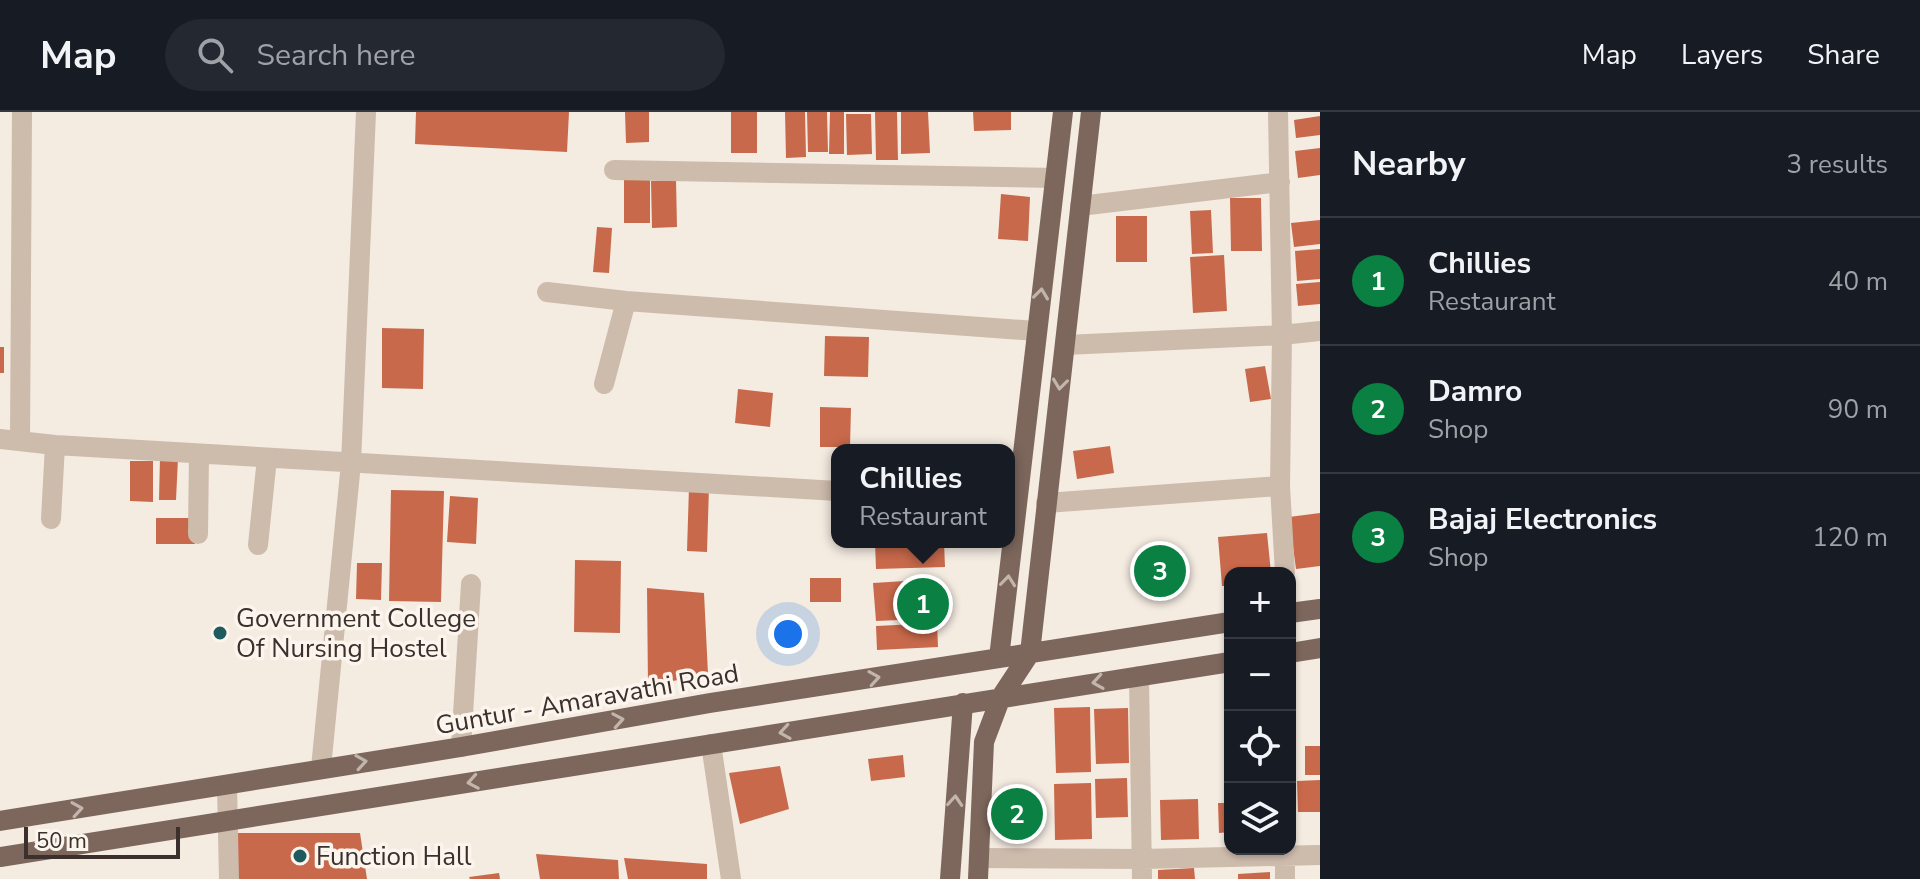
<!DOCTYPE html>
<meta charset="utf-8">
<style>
:root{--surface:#171b24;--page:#242831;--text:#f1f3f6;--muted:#9ea1a6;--line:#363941;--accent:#0b8043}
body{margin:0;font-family:"Nunito Sans",sans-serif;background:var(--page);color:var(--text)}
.controls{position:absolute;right:24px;bottom:24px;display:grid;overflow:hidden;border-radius:16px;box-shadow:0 2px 6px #0004}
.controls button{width:72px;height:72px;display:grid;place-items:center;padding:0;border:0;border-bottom:2px solid var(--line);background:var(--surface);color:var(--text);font:40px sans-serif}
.scale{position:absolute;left:24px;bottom:20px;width:156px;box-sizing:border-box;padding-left:8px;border:4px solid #3b302b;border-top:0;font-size:22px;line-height:28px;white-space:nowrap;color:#3b302b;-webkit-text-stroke:6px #fbf5ee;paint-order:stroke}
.you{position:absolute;left:788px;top:522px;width:28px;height:28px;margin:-20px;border:6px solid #fff;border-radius:50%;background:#1a73e8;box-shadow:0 0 0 12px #1a73e833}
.badge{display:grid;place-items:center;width:52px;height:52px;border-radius:50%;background:var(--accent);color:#fff;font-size:26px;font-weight:700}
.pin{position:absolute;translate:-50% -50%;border:4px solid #fff;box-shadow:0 2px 8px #0006}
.popup{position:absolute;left:831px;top:332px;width:184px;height:104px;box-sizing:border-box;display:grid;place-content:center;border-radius:16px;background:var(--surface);filter:drop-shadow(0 2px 6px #0005);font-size:26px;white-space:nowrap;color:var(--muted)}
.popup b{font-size:30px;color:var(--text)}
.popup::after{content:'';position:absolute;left:50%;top:100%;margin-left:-16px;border:16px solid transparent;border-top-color:var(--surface)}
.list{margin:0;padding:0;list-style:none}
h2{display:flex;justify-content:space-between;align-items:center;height:104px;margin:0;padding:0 32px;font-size:34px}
h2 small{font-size:26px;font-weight:400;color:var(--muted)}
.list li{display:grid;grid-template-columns:52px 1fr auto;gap:24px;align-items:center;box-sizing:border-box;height:128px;padding:0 32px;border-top:2px solid var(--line)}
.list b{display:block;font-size:30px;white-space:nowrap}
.list p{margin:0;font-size:26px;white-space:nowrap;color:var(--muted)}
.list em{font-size:26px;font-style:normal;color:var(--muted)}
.icon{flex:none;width:44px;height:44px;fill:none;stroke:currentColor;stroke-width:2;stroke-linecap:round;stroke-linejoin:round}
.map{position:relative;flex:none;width:1320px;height:767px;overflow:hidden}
header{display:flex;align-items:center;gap:48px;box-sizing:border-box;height:112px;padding:0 40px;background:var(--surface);border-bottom:2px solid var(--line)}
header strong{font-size:38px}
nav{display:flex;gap:44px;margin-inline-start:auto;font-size:28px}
.search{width:560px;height:72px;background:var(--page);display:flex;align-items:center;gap:20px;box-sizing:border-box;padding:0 28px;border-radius:44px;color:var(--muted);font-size:30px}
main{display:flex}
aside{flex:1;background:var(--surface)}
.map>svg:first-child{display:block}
.building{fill:#c8694b}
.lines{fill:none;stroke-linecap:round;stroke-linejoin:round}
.minor{stroke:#cdbbac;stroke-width:20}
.primary{stroke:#7d675c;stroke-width:20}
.oneway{stroke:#c2b5ac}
.poi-dot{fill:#1f5a5e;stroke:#fbf5ee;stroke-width:3}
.labels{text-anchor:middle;stroke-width:7;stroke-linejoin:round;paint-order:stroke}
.poi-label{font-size:26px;fill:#3b302b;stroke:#fbf5ee;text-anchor:start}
.street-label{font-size:26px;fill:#3b302b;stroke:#fbf5ee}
</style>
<header>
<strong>Map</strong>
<div class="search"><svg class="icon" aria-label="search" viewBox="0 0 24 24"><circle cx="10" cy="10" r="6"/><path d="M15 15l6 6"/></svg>Search here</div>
<nav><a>Map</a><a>Layers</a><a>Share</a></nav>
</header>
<main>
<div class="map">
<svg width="1320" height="767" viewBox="0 0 1320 767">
<rect width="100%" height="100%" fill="#f4ebe1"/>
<path class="building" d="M416,0H569L567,40L415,32Z
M625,0H649V30L626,31Z
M731,0H757V41H731Z
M785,0H805L806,45L786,46Z
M807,0H827L828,40H808Z
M830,0H844V42H829Z
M875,0H897L898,48H876Z
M901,0H928L930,41L901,42Z
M973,0H1011V18L974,19Z
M846,2H871L872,42L847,43Z
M1320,4V23L1296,26L1294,8Z
M1320,36V63L1298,66L1295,39Z
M624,66H650V111H624Z
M676,68L677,115L652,116L651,69Z
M1001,82L1030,85L1028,129L998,127Z
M1230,86H1261L1262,139H1231Z
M1211,98L1213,141L1192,142L1190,99Z
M1116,104H1147V150H1116Z
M1320,108V132L1294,135L1291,111Z
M597,115L612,116L609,161L593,160Z
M1320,137V167L1297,169L1295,139Z
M1224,143L1227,199L1193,201L1190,145Z
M1320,170V192L1298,194L1296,172Z
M382,216L424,217L423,277L382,276Z
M825,224L869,225L868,265L824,264Z
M0,235H4V261H0Z
M1265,254L1271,287L1250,290L1245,257Z
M738,277L773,281L770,315L735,311Z
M820,295L851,296L850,335H820Z
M1110,334L1114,361L1077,367L1073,339Z
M160,346H178L176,388H159Z
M130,349H153V390L130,389Z
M689,375H709L707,440L687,439Z
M391,378L444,379L441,490L389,489Z
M450,384L478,386L476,432L447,430Z
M1320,401V454L1296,457L1289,405Z
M156,406H195V432H156Z
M1267,421L1271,461H1230V474H1222L1218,425Z
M875,430H944L945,455L876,457Z
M575,448L621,449L620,521L574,520Z
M357,451H382L381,488L356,487Z
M810,466H841V490H810Z
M921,468L923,507L876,509L873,471Z
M647,476L704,481L708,562L648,574Z
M937,511L938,535L877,538L876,514Z
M1090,595L1091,660L1056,661L1054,596Z
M1128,596L1129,651L1096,652L1094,597Z
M1305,634H1320V663H1305Z
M903,643L905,665L871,669L868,647Z
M780,654L789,697L740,712L729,661Z
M1127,666L1128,705L1096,706L1095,667Z
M1320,668V700H1298L1297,669Z
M1091,671L1092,727L1055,728L1054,672Z
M1198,687L1199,727L1161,728L1160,688Z
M1218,691H1230V720L1219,721Z
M236,721H360L367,767H238Z
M536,742L618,748L619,767H540Z
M624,746L707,752V767H628Z
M1194,756L1195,767H1158V758Z
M1270,760V767H1238V762Z
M499,761L500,767H470L469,765Z"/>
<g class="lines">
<path class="minor" d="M1278,0L1282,223L1280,374L1285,461
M614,58L1055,66
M1080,94L1280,70
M547,180L626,189L1036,219
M1065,233L1282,223L1320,219
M604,272L626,189
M0,327L55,333L837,379
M20,329L22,0
M1046,391L1280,374
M51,407L55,333
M198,422L199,342
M258,433L267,346
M1139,564L1142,767
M711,632L731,767
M461,635L471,472
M321,656L351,351L366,0
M227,673L229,767
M1285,737V767
M979,746L1142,747L1320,743"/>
<path class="primary" d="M1290,501L1320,497
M1290,541L1320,536
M999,546L1063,0
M0,709L461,635L710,591L1230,510
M0,745L1230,550
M950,767L963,591
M978,767L984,630L1001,585L1030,541L1091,0"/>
</g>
<defs><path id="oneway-chevron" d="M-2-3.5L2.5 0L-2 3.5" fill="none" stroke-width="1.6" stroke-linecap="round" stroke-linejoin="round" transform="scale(2)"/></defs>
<g class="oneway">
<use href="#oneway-chevron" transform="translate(1041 182) rotate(-83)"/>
<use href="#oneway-chevron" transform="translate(1060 272) rotate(97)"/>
<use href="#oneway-chevron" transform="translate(1008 469) rotate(-84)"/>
<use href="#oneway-chevron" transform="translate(874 566) rotate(-9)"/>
<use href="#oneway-chevron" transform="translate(1098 570) rotate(171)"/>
<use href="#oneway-chevron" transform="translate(618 608) rotate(-10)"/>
<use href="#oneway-chevron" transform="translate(785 620) rotate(171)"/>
<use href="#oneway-chevron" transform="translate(361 650) rotate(-9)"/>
<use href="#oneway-chevron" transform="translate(473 670) rotate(170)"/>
<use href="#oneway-chevron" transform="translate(955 689) rotate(-86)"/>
<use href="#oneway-chevron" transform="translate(77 697) rotate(-9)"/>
</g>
<g class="poi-dot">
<circle cx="220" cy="521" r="8"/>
<circle cx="300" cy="744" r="8"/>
</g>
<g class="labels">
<g class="poi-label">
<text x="236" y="515">Government College<tspan x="236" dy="30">Of Nursing Hostel</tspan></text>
<text x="316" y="753">Function Hall</text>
</g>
<g class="street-label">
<text transform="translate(587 587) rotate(-10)" y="9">Guntur - Amaravathi Road</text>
</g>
</g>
</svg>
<div class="controls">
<button>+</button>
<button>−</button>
<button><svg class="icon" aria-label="locate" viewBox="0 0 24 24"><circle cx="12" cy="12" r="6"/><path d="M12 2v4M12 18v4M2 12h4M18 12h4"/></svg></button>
<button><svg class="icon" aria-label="layers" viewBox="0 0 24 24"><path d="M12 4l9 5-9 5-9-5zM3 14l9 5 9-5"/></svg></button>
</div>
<div class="scale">50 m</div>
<div class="you"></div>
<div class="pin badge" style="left:923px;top:492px">1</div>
<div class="popup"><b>Chillies</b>Restaurant</div>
<div class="pin badge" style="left:1017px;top:702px">2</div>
<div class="pin badge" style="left:1160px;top:459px">3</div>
</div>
<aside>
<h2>Nearby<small>3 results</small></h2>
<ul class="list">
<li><span class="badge">1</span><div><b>Chillies</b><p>Restaurant</p></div><em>40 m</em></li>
<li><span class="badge">2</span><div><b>Damro</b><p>Shop</p></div><em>90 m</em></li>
<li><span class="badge">3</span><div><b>Bajaj Electronics</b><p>Shop</p></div><em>120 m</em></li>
</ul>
</aside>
</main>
